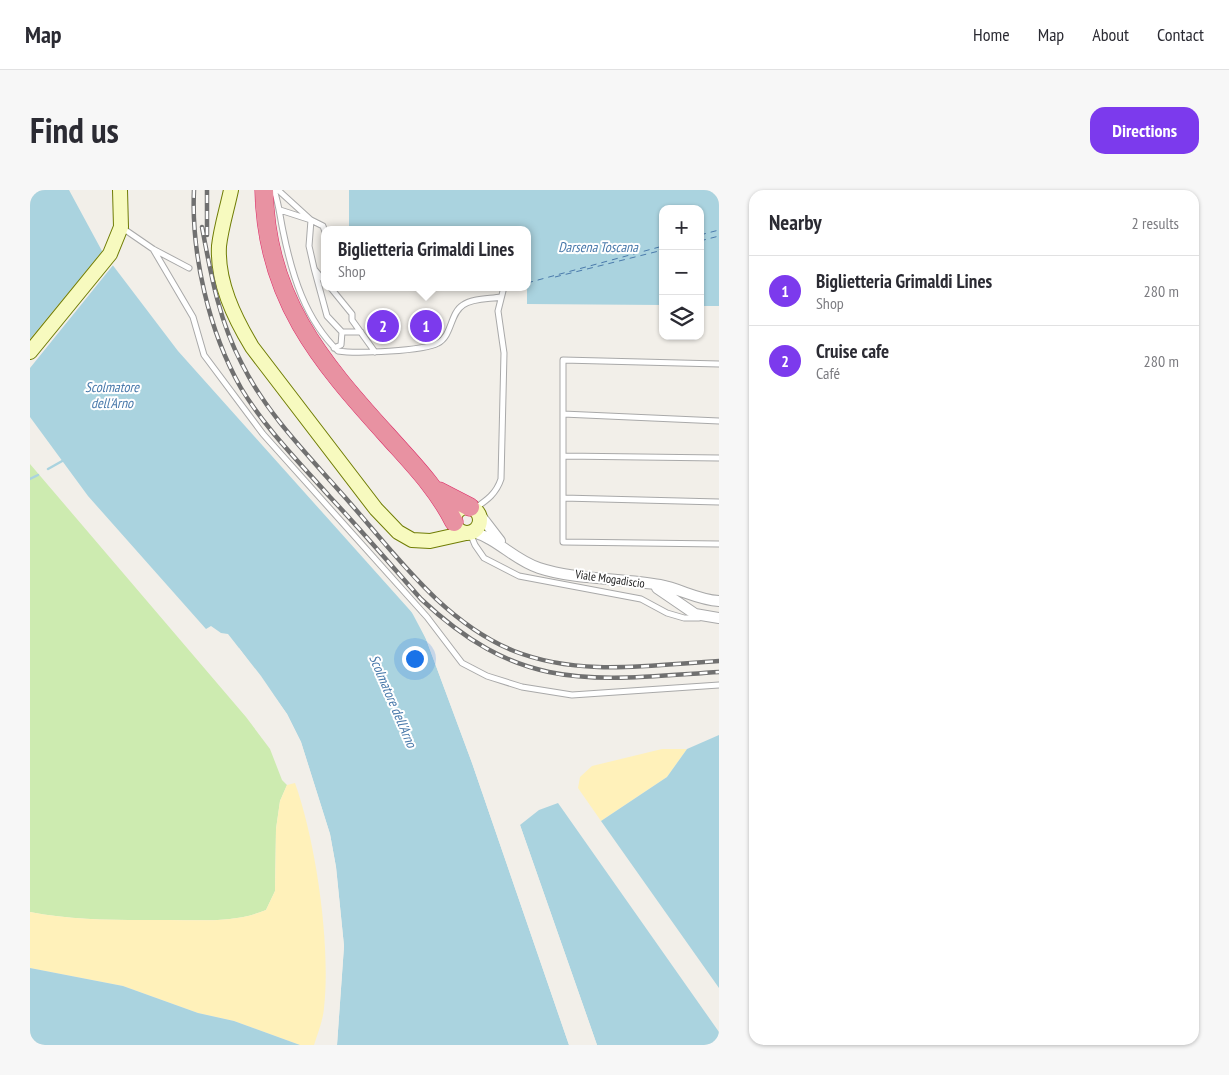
<!DOCTYPE html>
<meta charset="utf-8">
<style>
:root{--surface:#fff;--page:#f7f7f7;--text:#2b2b33;--muted:#7c7c81;--line:#e1e1e2;--accent:#7c3aed}
body{margin:0;font-family:"PT Sans Narrow",sans-serif;background:var(--page);color:var(--text)}
.controls{position:absolute;right:15px;top:15px;display:grid;overflow:hidden;border-radius:10px;box-shadow:0 1px 4px #0004}
.controls button{width:45px;height:45px;display:grid;place-items:center;padding:0;border:0;border-bottom:1px solid var(--line);background:var(--surface);color:var(--text);font:25px sans-serif}
.you{position:absolute;left:384px;top:468px;width:18px;height:18px;margin:-12px;border:4px solid #fff;border-radius:50%;background:#1a73e8;box-shadow:0 0 0 8px #1a73e833}
.badge{display:grid;place-items:center;width:32px;height:32px;border-radius:50%;background:var(--accent);color:#fff;font-size:16px;font-weight:700}
.pin{position:absolute;translate:-50% -50%;border:2px solid #fff;box-shadow:0 1px 5px #0006}
.popup{position:absolute;left:291px;top:36px;width:210px;height:65px;box-sizing:border-box;display:grid;place-content:center;border-radius:10px;background:var(--surface);filter:drop-shadow(0 1px 4px #0005);font-size:16px;white-space:nowrap;color:var(--muted)}
.popup b{font-size:19px;color:var(--text)}
.popup::after{content:'';position:absolute;left:50%;top:100%;margin-left:-10px;border:10px solid transparent;border-top-color:var(--surface)}
.list{margin:0;padding:0;list-style:none}
h2{display:flex;justify-content:space-between;align-items:center;height:65px;margin:0;padding:0 20px;font-size:21px}
h2 small{font-size:16px;font-weight:400;color:var(--muted)}
.list li{display:grid;grid-template-columns:32px 1fr auto;gap:15px;align-items:center;box-sizing:border-box;height:70px;padding:0 20px;border-top:1px solid var(--line)}
.list b{display:block;font-size:19px;white-space:nowrap}
.list p{margin:0;font-size:16px;white-space:nowrap;color:var(--muted)}
.list em{font-size:16px;font-style:normal;color:var(--muted)}
.icon{flex:none;width:28px;height:28px;fill:none;stroke:currentColor;stroke-width:2;stroke-linecap:round;stroke-linejoin:round}
.map{position:relative;flex:none;width:689px;height:855px;overflow:hidden;border-radius:15px}
header{display:flex;align-items:center;gap:30px;box-sizing:border-box;height:70px;padding:0 25px;background:var(--surface);border-bottom:1px solid var(--line)}
header strong{font-size:24px}
nav{display:flex;gap:28px;margin-inline-start:auto;font-size:18px}
.intro{display:flex;align-items:center;justify-content:space-between;box-sizing:border-box;height:120px;padding:0 30px}
h1{margin:0;font-size:35px}
.button{padding:12px 22px;border-radius:15px;background:var(--accent);color:#fff;font-size:18px;font-weight:700}
main{display:flex;gap:30px;padding:0 30px}
aside{flex:1;background:var(--surface);border-radius:15px;box-shadow:0 1px 4px #0004}
.map>svg:first-child{display:block}
.grass{fill:#cdebb0}
.sand{fill:#fff1ba}
.water{fill:#aad3df}
.pier{fill:#f2efe9}
.lines{fill:none;stroke-linecap:round;stroke-linejoin:round}
.stream{stroke:#aad3df;stroke-width:2.5}
.ferry{stroke:#4a7aab;stroke-width:1;stroke-dasharray:6 5;stroke-linecap:butt}
.lane-casing{stroke:#a9a9a9;stroke-width:7}
.street-casing{stroke:#a9a9a9;stroke-width:12}
.secondary-casing{stroke:#707d05;stroke-width:16}
.highway-casing{stroke:#dc2a67;stroke-width:19}
.lane{stroke:#fff;stroke-width:5}
.street{stroke:#fff;stroke-width:10}
.secondary{stroke:#f7fabf;stroke-width:14}
.highway{stroke:#e892a2;stroke-width:18}
.rail-casing{stroke:#707070;stroke-width:4.5}
.rail{stroke:#fff;stroke-width:2.5;stroke-dasharray:8;stroke-linecap:butt}
.labels{text-anchor:middle;stroke-width:4;stroke-linejoin:round;paint-order:stroke}
.street-label{font-size:12px;fill:#222;stroke:#fff}
.water-label{font-size:14px;font-style:italic;fill:#4a7aab;stroke:#fff}
</style>
<header>
<strong>Map</strong>
<nav><a>Home</a><a>Map</a><a>About</a><a>Contact</a></nav>
</header>
<div class="intro"><h1>Find us</h1><a class="button">Directions</a></div>
<main>
<div class="map">
<svg width="689" height="855" viewBox="0 0 689 855">
<rect width="100%" height="100%" fill="#f2efe9"/>
<path class="grass" d="M0,274L216,527L240,559L252,590L257,595L250,611L246,639L245,701L236,720C205,733 171,730 138,730C92,730 45,731 0,722Z"/>
<path class="sand" d="M632,559H657L637,587L571,631L548,598L550,587L562,576Z
M265,593C286,652 301,755 294,818C293,830 288,843 284,855H270L204,831L168,823L93,796L0,778V722C45,731 92,730 138,730C171,730 205,733 236,720L245,701L246,639L250,611L257,595Z"/>
<path class="water" d="M0,0H39L72,61L148,161L386,427L396,449L442,573L539,855H307L314,756L306,677L300,644L271,552L257,524L231,486L198,444L191,443L181,436L176,439L58,306L0,227Z
M319,0H689V116H670V19H633V115L497,114V40H319Z
M689,545V798L571,631L637,587L657,559Z
M528,613L689,842V855H567L490,635L509,620Z
M0,778L93,796L168,823L204,831L270,855H0Z"/>
<path class="pier" d="M74,59L84,74L0,178V149Z
M381,416L398,448L444,572L541,855H539L442,573L396,449L379,417Z
M209,458L257,524L271,552L300,644L306,677L314,756L307,855H304L310,798L311,742L304,678L298,644L269,553L255,525L208,460Z
M489,633L490,635L567,855H564L493,652L487,636Z"/>
<g class="lines">
<path class="stream" d="M18,279L34,270
M0,289L8,285"/>
<path class="ferry" d="M670,45L689,40
M670,51L689,46
M525,87L633,60
M497,93L633,56"/>
<g class="lane-casing">
<path id="lane" d="M244,0C249,14 250,27 253,41C262,85 275,129 308,161C326,164 394,161 408,153C422,146 420,123 433,115C442,108 460,109 471,107
M248,0L281,30L293,36L295,42
M250,20L281,30L279,56L284,78L297,126L312,142H331
M91,37L123,59L159,78
M123,59L163,127L174,165L233,244L397,427L432,473L457,486L492,497L542,505L689,495
M285,80L295,92
M300,97L322,124V130L345,162
M304,158L311,155L312,142
M689,174L533,170V352L689,354
M533,224L689,231
M533,266L689,268
M533,308L689,312
M444,319C457,310 466,304 471,289L474,163L468,121L474,97
M440,343L445,355L454,368L489,386L611,409L637,423L654,428H669"/>
</g>
<g class="street-casing">
<path id="street" d="M447,321L470,351
M443,342C468,349 484,370 509,378C545,390 593,388 630,395C651,399 668,410 689,411
M627,398L665,424L689,428"/>
</g>
<g class="secondary-casing">
<path id="secondary" d="M201,0C197,19 191,38 189,56C187,92 204,127 222,157L346,319L368,342L382,350L400,351L436,343
M0,162L80,64L91,37L90,0
M424 330a13 13 0 1 1 26 0a13 13 0 1 1-26 0Z"/>
</g>
<g class="highway-casing">
<path id="highway" d="M234,0C236,107 289,170 357,245C382,273 407,298 424,332
M409,301L440,317"/>
</g>
<use href="#lane" class="lane"/>
<use href="#street" class="street"/>
<use href="#secondary" class="secondary"/>
<use href="#highway" class="highway"/>
<g class="rail-casing">
<path id="rail" d="M164,0C161,64 179,142 211,198C235,238 269,272 300,307C331,340 361,375 391,409C492,504 562,490 689,482
M172,37C181,85 189,131 212,174C237,224 277,264 313,305C364,362 411,431 484,461C550,487 621,475 689,471
M177,45V0"/>
</g>
<use href="#rail" class="rail"/>
</g>
<g class="labels">
<g class="street-label">
<text transform="translate(580 389) rotate(8)" y="4">Viale Mogadiscio</text>
</g>
<g class="water-label">
<text x="568" y="62">Darsena Toscana</text>
<text x="82" y="202">Scolmatore<tspan x="82" dy="16">dell'Arno</tspan></text>
<text transform="translate(363 511) rotate(67)" y="5">Scolmatore dell'Arno</text>
</g>
</g>
</svg>
<div class="controls">
<button>+</button>
<button>−</button>
<button><svg class="icon" aria-label="layers" viewBox="0 0 24 24"><path d="M12 4l9 5-9 5-9-5zM3 14l9 5 9-5"/></svg></button>
</div>
<div class="you"></div>
<div class="pin badge" style="left:396px;top:136px">1</div>
<div class="popup"><b>Biglietteria Grimaldi Lines</b>Shop</div>
<div class="pin badge" style="left:353px;top:136px">2</div>
</div>
<aside>
<h2>Nearby<small>2 results</small></h2>
<ul class="list">
<li><span class="badge">1</span><div><b>Biglietteria Grimaldi Lines</b><p>Shop</p></div><em>280 m</em></li>
<li><span class="badge">2</span><div><b>Cruise cafe</b><p>Café</p></div><em>280 m</em></li>
</ul>
</aside>
</main>
